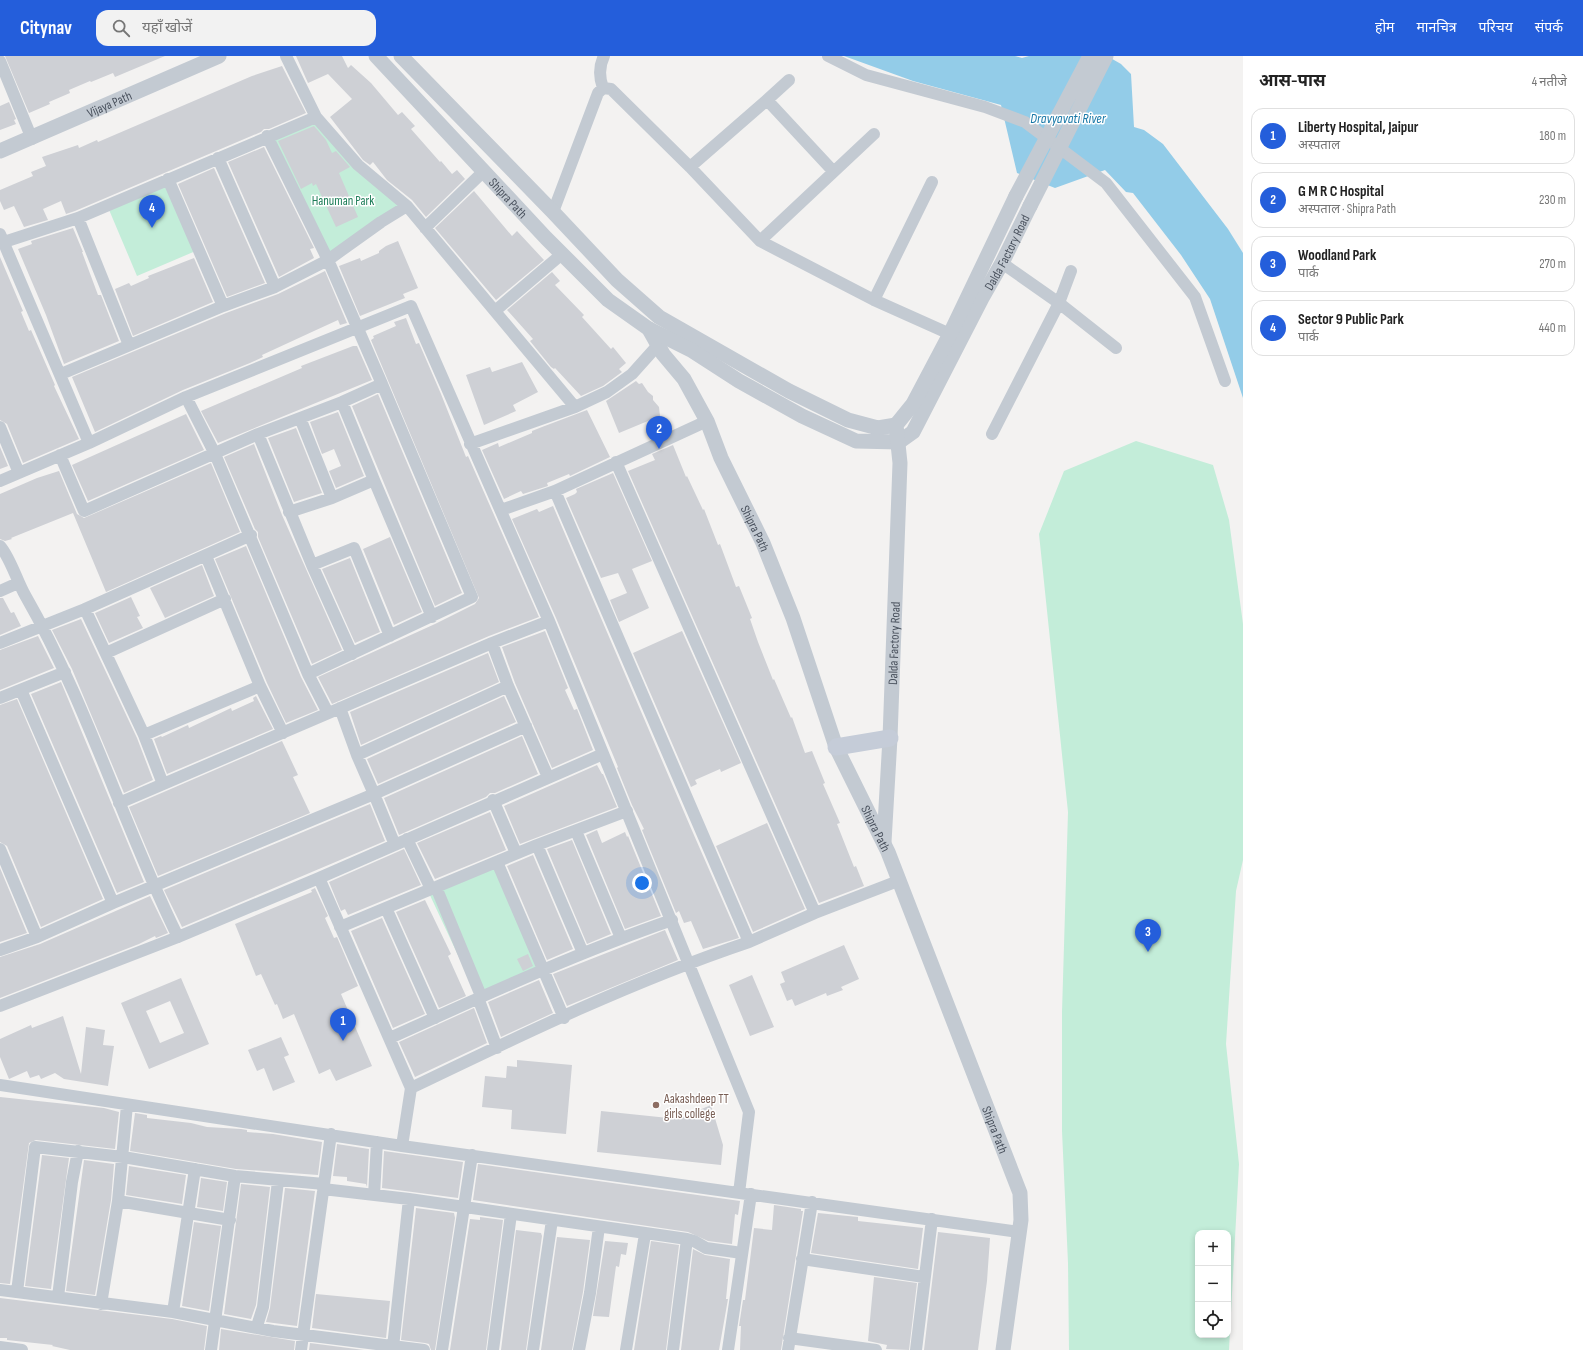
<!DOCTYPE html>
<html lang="hi">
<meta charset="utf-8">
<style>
:root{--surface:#fff;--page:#f2f2f2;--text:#222;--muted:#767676;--line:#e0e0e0;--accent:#245edb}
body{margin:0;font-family:"Sofia Sans Condensed","Noto Sans Devanagari",sans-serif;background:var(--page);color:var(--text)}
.controls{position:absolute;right:12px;bottom:12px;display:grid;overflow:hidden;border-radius:8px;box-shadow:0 2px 6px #0003}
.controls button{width:36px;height:36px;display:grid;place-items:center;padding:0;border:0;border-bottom:1px solid var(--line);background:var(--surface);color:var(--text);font:20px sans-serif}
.you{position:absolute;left:642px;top:827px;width:14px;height:14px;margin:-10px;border:3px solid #fff;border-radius:50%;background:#1a73e8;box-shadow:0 0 0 6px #1a73e833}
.badge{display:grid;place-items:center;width:26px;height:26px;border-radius:50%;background:var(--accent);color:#fff;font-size:13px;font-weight:700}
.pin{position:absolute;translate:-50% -33px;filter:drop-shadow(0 1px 2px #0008)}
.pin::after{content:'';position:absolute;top:21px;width:14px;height:12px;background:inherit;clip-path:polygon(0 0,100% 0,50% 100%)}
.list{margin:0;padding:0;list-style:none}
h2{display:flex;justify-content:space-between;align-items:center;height:52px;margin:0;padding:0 16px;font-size:17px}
h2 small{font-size:13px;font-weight:400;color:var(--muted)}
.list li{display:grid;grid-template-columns:26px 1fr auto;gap:12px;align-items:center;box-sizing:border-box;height:56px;margin:0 8px 8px;padding:0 8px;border:1px solid var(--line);border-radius:12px}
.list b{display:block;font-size:15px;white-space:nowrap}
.list p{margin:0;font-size:13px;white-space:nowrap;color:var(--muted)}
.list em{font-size:13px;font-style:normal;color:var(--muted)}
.icon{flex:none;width:22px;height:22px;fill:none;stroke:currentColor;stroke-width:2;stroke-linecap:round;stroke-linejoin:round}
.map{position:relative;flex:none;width:1243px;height:1294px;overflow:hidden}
header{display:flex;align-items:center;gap:24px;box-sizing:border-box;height:56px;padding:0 20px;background:var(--accent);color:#fff}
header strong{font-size:19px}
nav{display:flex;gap:22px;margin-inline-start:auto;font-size:14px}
.search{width:280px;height:36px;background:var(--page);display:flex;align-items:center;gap:10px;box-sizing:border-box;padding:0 14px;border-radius:12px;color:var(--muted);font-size:15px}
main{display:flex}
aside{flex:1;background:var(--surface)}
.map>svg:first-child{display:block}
.green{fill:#c3edd9;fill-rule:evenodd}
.water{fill:#93cce8}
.building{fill:#ced0d5;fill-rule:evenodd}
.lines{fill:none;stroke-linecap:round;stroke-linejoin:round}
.minor{stroke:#c3cad2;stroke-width:12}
.tertiary{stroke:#c3cad2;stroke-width:15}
.secondary{stroke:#c5ccd8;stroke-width:17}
.tertiary-bridge{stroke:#c3cad2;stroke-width:15}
.education-dot{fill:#8d6e63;stroke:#fff;stroke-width:1.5}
.labels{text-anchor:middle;stroke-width:3;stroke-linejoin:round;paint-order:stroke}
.street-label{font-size:13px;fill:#4a525e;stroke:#fff}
.park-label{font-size:13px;fill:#1d7d58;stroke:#fff}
.education-label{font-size:13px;fill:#785e54;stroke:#fff;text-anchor:start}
.water-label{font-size:14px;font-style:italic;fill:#1576a6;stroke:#fff}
</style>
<header>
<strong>Citynav</strong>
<div class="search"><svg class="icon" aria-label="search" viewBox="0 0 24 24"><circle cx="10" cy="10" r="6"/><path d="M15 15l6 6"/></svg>यहाँ खोजें</div>
<nav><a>होम</a><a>मानचित्र</a><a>परिचय</a><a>संपर्क</a></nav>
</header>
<main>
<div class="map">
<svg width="1243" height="1294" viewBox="0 0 1243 1294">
<rect width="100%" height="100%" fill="#f3f2f1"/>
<path class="green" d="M316,61L407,150L328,204L267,80Z
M168,123L198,194L137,220L107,149Z
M1136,385L1213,409L1229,464L1243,568V804L1236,835L1226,988L1239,1108L1229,1294H1069L1068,1207L1062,1075V956L1068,756L1039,478L1064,415ZM1198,1177H1228V1279H1198Z
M502,803L546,912L478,942L428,835Z"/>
<path class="water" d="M844,0H1015L1022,2L1029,0H1107L1121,8L1131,18L1134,71L1144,74L1163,88L1228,173L1243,197V342L1210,243L1181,199L1133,137L1126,136L1105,114L1055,132L1017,117L1001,49L913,25Z"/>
<path class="building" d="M5,0H165L115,21L113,17L91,26L90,25L69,34L70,37L49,46L50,48L29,57Z
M296,0H342L348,12L351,9L371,27L398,59L402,56L415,70L411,73L440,106L441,105L452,118L457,114L465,123L426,161L412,144L387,124L373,106L370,109L363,104L330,61L352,43L328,18L308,27Z
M282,10L306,57L269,73H264L261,76L75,155L66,158L61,145L43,153L48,164L24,171L14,150L4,154L0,145V134L33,120L31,116L46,110L42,101L78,89L79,92L97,84L98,86L252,20Z
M9,46L16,63L14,64L16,68L0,74V50Z
M314,70L326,84L332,97L336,95L350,111L339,117L358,161L336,171L316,128L313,130L312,127L301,133L278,85Z
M264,91L314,192L310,193L314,202L279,221L228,106Z
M214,112L265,227L227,241L178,128Z
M474,135L512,180L517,175L544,204L496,244L435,172Z
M73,172L83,196H82L98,239H101L119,285L64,308L46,259L18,193L32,188L31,185Z
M398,185L418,232L403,238L405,242L360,260L339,210L360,202L361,205L379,197V195L386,190Z
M0,201L23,255L21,256L29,275L31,274L55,329L54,330L79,383L23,407L7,368L0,364Z
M194,202L213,246L133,280L115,233L129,227L131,230L149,222L148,220Z
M325,215L347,267L340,269L338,264L314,275L262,299L263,301L250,307L183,334L95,376L72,321L226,257L278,238Z
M552,216L560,225L555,229L584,259L582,261L611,293L613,291L626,307L619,313L622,316L603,330L581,340L555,312L554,313L551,311L530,285L533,283L507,254Z
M406,262L416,288L419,287L441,338L466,401L468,400L539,561L489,580L332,648L318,621L435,568L475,548L479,542L371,284L374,282L373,280L396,270L394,266Z
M353,290H357L372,324L218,387L201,355L302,312L301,310Z
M522,306L538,336L513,349L516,355L484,369L466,319L490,311L492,316Z
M636,325L639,328L642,327L648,336L653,340V344L659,351L660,360L619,377L606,345Z
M378,338L462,537L435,550L352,350Z
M587,354L610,401L570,420L569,418L547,427L548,430L523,438L521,435L504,443L482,394L498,387L499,391L532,377V375L542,371Z
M338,356L364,420L336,432L329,415L341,410L334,393L322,398L310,366Z
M186,358L204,394L88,445L72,409Z
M296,372L322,437L294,446L268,382Z
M254,388L282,459L342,594L312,608L258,481V476L255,473L224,401Z
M673,389L686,421L687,420L703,454L704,453L718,489L720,488L736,531L739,530L752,562L750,563L758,586L773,624L774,623L791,662L792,661L805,697L812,695L825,727L823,728L840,767L837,768L854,811L856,810L864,830L819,847L628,415L655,404L652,398Z
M0,391L8,410L0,413Z
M211,407L240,476L106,536L73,457L11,482L12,483L5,485L0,483V438L37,422L59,415L77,458L84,462Z
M613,417L652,505L632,513L649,552L619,566L610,544L627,537L618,517L601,522L566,442L575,438L577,436L576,433Z
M553,450L690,770L739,882L703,893L691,865L684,867L679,855L676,857L642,774L644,773L632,749L617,712L618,711L556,562L512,463L537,453L539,456Z
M390,481L422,556L394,569L363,493Z
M246,490L301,621L318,654L286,667L267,627L215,503Z
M350,502L380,576L355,587L322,513Z
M202,509L214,540L165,562L150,532Z
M131,541L140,560L137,561L143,572L109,587L95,557Z
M0,542H3L11,557L14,556L21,570L0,579Z
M81,563L137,682L153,724L124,737L72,613L52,574Z
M545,575L568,632L565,634L574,654L577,653L593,694L552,712L515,627L502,591Z
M682,575L741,707L721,716L720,713L695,724L697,728L691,731L633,597Z
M38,580L54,612L0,634V594Z
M488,597L499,626L361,689L350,656Z
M61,626L144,826L117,837L31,638Z
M256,640L273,673L167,718L154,683L161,680L162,681L188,669L189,672L231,652L232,655L254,645L253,642Z
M504,640L516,666L378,728L367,703Z
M17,643L103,843L41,871L7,790L0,786V649Z
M522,680L538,718L495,737H490L486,741L399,779L384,742Z
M282,685L298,719L293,721L310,757L158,820L129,751Z
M597,709L602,718H603L617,751L520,788L504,750Z
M370,748L385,785L182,871L164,834Z
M490,756L506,794L435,823L417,787Z
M767,767L805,853L753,876L716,790Z
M597,774L602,787L625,776L627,781L628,780L661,860L625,873L586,779Z
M572,784L611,878L587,888L547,793Z
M404,793L421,829L348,859L345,853L341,855L329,826Z
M533,799L573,893L547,904L507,810Z
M0,812L27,877L0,886Z
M315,832L328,860L325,862L334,882L337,881L358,930L341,938L372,1010L336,1025L330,1013L319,1018L294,958L283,963L277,948L275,949L261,918L256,920L235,868L312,836L311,834Z
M150,840L168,877L156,882L155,880L139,888L0,942V901L40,888Z
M425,844L451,898L448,900L466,940L439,952L396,856Z
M382,862L425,958L393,972L351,875Z
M665,874L678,904L567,950L553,918Z
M844,889L859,923L841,931L843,934L827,940L826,937L795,950L792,943L787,945L780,928L785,926L781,916Z
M528,898L533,910L523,915L517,903Z
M752,919L774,971L750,980L729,929Z
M181,922L209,988L149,1013L121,947ZM170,945L184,977L160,987L146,955Z
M539,924L553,957L501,981L488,946Z
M474,952L487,987L415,1021L399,986Z
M63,960L81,1018L86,971L105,974L103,989L114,990L108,1030L64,1023L55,1017L41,1023L39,1019L30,1022L27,1015L9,1023L0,1001V983L31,969L32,972Z
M281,981L289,999L284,1001L295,1026L273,1035L264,1012L257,1015L248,994Z
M517,1004L572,1009L566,1078L511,1073L512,1054L482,1051L485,1020L506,1022L507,1010L517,1011Z
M0,1041L104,1052L119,1056L115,1093L36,1084L29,1087L10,1228L0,1227Z
M711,1049L723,1089L721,1109L597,1096L601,1055L678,1063Z
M135,1057L147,1059V1062L191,1067L207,1071L241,1073L247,1074V1076L273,1078L322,1086L318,1119L236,1113L130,1095Z
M337,1088L369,1093L367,1131L366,1128L347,1125V1121L333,1120Z
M384,1095L463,1106L458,1142L382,1132Z
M42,1099L69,1102L51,1233L25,1230Z
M84,1104L114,1108L111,1144L95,1239L66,1235Z
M478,1108L740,1145L738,1159L735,1158L732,1188L708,1185L688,1176L473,1144Z
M129,1110L186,1119L182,1148L126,1139Z
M201,1122L227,1126L223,1155L197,1151Z
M241,1128L270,1131L256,1249L251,1263L224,1258Z
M285,1132L315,1135L297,1270L266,1266L270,1252Z
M774,1149L801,1153V1155H803L781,1294H740L741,1270H739L743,1244H745L754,1172L772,1174Z
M416,1152L454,1157L455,1162L435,1294H431L429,1288L425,1287L401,1284Z
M818,1157L858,1161V1165L923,1172L918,1213L811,1197Z
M480,1161L503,1164L486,1294H450L470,1163L480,1164Z
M194,1166L221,1170L209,1255L182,1250Z
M516,1174L541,1177L542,1180L526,1294H501Z
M938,1176L990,1182L987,1225L978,1294H924Z
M557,1181L590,1184L583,1236L572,1294H541Z
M605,1185L628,1187L626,1199L621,1198L619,1211L616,1210L609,1261L593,1260Z
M651,1185L679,1189L666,1294H634Z
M693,1193L705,1199L730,1203L726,1243H728L719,1294H681Z
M874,1221L917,1227L909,1294L886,1293L887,1289L868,1285Z
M316,1238L390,1245L386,1282L312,1272Z
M0,1242L172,1263L207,1270L204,1294H70L52,1290L53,1289L7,1284V1282H0Z
M221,1273L295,1285L294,1294H219Z
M310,1287L364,1294H309Z"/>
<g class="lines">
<path class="minor" d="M286,0L316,61L358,109L407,150L575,351
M828,0L866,19L985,51L1025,66L1106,127L1195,241L1225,325
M0,5L32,83
M603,32C599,21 599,10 604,0
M767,44L789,24
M218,102L275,231
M690,111L767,44L833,115
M168,123L223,250
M553,156L598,37L603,32L611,33L690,111L760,185L874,244L950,278
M78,162L129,289
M425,172L484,115
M0,178L89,387L186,341L411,250L549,565L749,1056L739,1137
M760,185L874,78
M4,186L78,162L316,61
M1002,207L1059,247L1116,292
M874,244L932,126
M495,255L562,198
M61,318L223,250L275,231L328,204L267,80
M382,328L328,204L381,166L407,150
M186,341L215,398L308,618L328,657
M300,362L332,442
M0,371L19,417
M258,378L312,509L352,598
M992,378L1059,247L1071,215
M470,388L575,351L607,336L632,318L658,289
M60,399L84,455L258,378L342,346L382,328L472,541L308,618
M616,406L815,857
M374,424L432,561
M0,425L89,387
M555,435L749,886L815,857L898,825
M501,454L555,435L707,365
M289,456L332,442L374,424L342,346
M0,490C10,501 17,525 25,539C87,647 123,769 178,881
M206,500L260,630L283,677
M312,509L354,492L390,580
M0,535L18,527
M85,553L144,679L163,728
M0,587L85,553L251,479
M492,587L508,630L548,721
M106,597L225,543
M21,634L113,847
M0,642L65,616
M340,652L357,699L374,738L526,670
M144,679L260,630
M357,699L508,630
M493,744L516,797
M119,747L492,587L549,565
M576,775L621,882
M407,783L431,833
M537,789L583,897
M0,793L37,881
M497,806L564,962
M319,822L603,698
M436,831L481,940
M386,852L435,962
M340,871L537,789L627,755
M0,894L37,881L113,847L374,738L395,789
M478,942L497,992
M0,950L178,881L319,822L411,1032L402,1090
M390,982C483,940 576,897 672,864
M0,1029L402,1090L1019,1176
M411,1032C521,979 633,925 749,886
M323,1133L409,1143L687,1183L694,1185L706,1192L742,1197
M374,1139L377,1086
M118,1145L230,1164
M802,1203L924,1221
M0,1234L173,1256L273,1275L424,1294
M17,1236L35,1091L123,1101L235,1120L324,1128
M58,1241L72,1126L78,1095
M101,1248L118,1145L127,1049
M173,1256L195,1113
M257,1270L263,1251L278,1125
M789,1282L876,1294
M0,1291L22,1294
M393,1291L409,1143
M211,1294L235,1120
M301,1294L331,1078
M442,1294L472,1099
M493,1294L511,1158
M533,1294L552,1164
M579,1294L590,1237L599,1171
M626,1294L645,1178
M673,1294L687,1183
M728,1294L751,1138
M788,1294L812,1146
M916,1294L932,1163"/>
<g class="tertiary">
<path id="s1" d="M376,0L546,182L608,244L649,273L663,298L684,323L707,365L721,402L763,487L793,562L836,691L888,796L1020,1137L1021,1164L1003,1294"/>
<path d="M401,0L553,156L617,224L659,261L789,335L848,364L878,372L896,369"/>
<path id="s2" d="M0,95L219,0"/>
<path d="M649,273L691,294L739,325L802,360L856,385L899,386"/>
<path id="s3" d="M899,386L913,376L982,242L1002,207L1030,150"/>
<path id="s4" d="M884,786L890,682L900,407L896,369L913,348L950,278L1016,140"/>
</g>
<path class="secondary" d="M836,691L890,682"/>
<path class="tertiary-bridge" d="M1016,140L1090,0
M1030,150L1106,0"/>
</g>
<circle class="education-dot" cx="656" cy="1049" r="4"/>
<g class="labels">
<g class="street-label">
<text dy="5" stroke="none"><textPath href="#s2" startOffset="119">Vijaya Path</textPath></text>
<text dy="5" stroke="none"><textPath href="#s1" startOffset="194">Shipra Path</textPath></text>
<text dy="5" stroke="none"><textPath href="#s3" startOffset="220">Dalda Factory Road</textPath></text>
<text dy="5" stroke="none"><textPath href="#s1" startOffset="614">Shipra Path</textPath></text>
<text dy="5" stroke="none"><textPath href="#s4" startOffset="199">Dalda Factory Road</textPath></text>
<text dy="5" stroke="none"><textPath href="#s1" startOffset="938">Shipra Path</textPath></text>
<text dy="5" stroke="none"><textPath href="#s1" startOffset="1262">Shipra Path</textPath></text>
</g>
<g class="park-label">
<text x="343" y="149">Hanuman Park</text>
</g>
<g class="education-label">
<text x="664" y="1047">Aakashdeep TT<tspan x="664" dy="15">girls college</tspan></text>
</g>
<g class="water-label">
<text x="1068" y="67">Dravyavati River</text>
</g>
</g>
</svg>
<div class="controls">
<button>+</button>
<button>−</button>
<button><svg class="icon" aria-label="locate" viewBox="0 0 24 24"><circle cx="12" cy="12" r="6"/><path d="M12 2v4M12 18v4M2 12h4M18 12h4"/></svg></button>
</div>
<div class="you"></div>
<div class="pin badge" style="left:343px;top:985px">1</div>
<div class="pin badge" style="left:659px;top:393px">2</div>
<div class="pin badge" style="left:1148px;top:896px">3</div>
<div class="pin badge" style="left:152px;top:172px">4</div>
</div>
<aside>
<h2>आस-पास<small>4 नतीजे</small></h2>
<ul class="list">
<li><span class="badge">1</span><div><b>Liberty Hospital, Jaipur</b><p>अस्पताल</p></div><em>180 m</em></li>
<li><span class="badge">2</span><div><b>G M R C Hospital</b><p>अस्पताल · Shipra Path</p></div><em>230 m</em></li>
<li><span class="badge">3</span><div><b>Woodland Park</b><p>पार्क</p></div><em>270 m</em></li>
<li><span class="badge">4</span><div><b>Sector 9 Public Park</b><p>पार्क</p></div><em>440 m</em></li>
</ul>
</aside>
</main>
